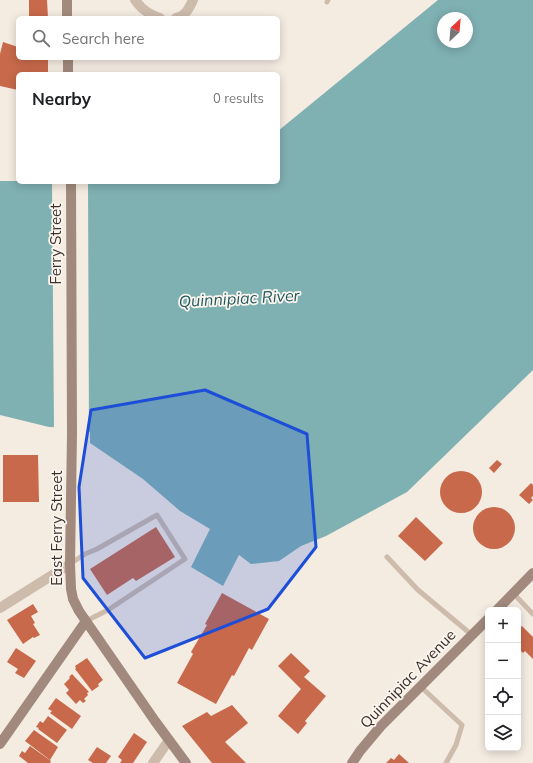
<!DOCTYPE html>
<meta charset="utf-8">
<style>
:root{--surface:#fff;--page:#f6f6f6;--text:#202124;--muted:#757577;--line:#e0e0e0}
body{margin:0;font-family:Mulish,sans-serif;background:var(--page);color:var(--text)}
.controls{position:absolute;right:12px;bottom:12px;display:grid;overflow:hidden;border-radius:6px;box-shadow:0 2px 10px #0003}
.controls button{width:36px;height:36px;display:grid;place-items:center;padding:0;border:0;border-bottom:1px solid var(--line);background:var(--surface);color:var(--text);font:20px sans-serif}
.compass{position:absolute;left:437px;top:12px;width:36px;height:36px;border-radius:50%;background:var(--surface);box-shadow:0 2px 10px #0003;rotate:26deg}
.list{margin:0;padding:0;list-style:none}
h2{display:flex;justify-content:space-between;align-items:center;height:52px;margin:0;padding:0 16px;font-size:17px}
h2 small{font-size:13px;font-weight:400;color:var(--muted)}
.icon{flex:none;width:22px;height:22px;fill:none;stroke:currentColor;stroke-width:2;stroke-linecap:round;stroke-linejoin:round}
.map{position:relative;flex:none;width:533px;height:763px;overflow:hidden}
.search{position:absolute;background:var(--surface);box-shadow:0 2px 10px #0003;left:16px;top:16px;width:264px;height:44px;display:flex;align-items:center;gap:10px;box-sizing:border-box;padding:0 14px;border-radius:6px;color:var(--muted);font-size:15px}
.panel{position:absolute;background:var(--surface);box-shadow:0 2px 10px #0003;left:16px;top:72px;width:264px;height:112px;border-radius:6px}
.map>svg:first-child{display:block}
.water{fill:#7fb0b2;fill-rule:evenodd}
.pier{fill:#f4ebe1}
.building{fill:#c8694b}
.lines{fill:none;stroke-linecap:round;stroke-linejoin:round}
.lane{stroke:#cdbbac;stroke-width:5}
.street{stroke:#cdbbac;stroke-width:10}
.secondary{stroke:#a18a7d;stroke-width:10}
.marked{fill:#1d4ed8;fill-opacity:0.2;stroke:#1d4ed8;stroke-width:3;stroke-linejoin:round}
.labels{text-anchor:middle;stroke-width:3.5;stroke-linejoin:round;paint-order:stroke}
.street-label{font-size:15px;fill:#3b302b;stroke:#fbf5ee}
.water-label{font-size:16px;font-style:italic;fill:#1f5a5e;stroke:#fbf5ee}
</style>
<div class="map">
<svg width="533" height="763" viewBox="0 0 533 763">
<rect width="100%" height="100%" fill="#f4ebe1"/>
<path class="water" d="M438,0H533V370L407,492L326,536L301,546L279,561L251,564L239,555L223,586L191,567L210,529L180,511L143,479L90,443V432L84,428L49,427L0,415V181H18V182H278V131ZM443,18H467V42H443Z"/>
<path class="pier" d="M52,182H88L89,434L83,430L54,429Z"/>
<path class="building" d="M29,0H47L48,18H29Z
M3,42L18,47V58H48V74H18V90L0,86V54Z
M3,455H38L39,502H3Z
M497,460L502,464L494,473L489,468Z
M440 492a21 21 0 1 1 42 0a21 21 0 1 1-42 0Z
M531,483L533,485V496L531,498L533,500L529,504L519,495Z
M473 528a21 21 0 1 1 42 0a21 21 0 1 1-42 0Z
M416,517L443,543L425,561L398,536Z
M156,527L175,557L136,581L133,578L107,595L90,569Z
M222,593L269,619L252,650L249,648L234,676L232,675L216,704L177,683L193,654L191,652L207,625L205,624Z
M33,604L38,612L31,616L35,623L33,624L40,635L34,638L33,637L23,644L7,620Z
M522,626L533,637V659L525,651L523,653L518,648V629Z
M16,648L36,661L24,678L15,673L18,669L7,662Z
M291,653L310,671L304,677L326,696L305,721L307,723L298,734L278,716L301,689L278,666Z
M87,658L103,680L98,684L99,686L92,691L75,669L76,668L75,666Z
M72,674L89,692L87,693L88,695L84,699L86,701L83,703L80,700L76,704L66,693L69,690L64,684L70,678L69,677Z
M56,698L81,716L72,729L50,713L52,711L48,709Z
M232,705L248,723L225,742L246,763H212L182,726L207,712L211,716Z
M48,716L67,730L57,743L38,729L39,728L36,727L40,721L43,723Z
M34,730L58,747L50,760L25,741Z
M134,733L147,742L133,763H120L122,760L118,757Z
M30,746L51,761L50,763H28L19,756L22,751L25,753Z
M97,747L111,756L106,763H93L88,760Z
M399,754L409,763H386L391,758L394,760Z"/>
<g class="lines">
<path class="lane" d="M327,2L328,0
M387,557L418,590L472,635
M70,564L85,554L97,549L157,515L185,559L108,610L86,621
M513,593L533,614
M421,687L462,725L456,745L446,763"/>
<path class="street" d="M135,0C142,10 149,14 160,18
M176,18C186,16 189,8 193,0
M0,608L70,564
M153,763L169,740"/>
<path class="secondary" d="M67,0V18
M68,58V74
M71,182L72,434L70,564L71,589L73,599L79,611L155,721L186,763
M497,610L533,573
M0,744L86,621
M352,763L360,751L381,726L488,619"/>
</g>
<path class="marked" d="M205,390L307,434L316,547L268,609L145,658L83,578L79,487L91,410Z"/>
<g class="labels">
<g class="street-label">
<text transform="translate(56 244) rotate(-90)" y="5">Ferry Street</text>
<text transform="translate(57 528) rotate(-90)" y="5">East Ferry Street</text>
<text transform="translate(408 679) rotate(-46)" y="5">Quinnipiac Avenue</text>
</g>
<g class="water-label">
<text transform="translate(239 298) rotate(-3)" y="6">Quinnipiac River</text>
</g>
</g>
</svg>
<div class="controls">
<button>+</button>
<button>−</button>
<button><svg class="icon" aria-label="locate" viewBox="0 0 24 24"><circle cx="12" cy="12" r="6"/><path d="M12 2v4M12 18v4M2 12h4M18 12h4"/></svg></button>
<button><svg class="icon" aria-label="layers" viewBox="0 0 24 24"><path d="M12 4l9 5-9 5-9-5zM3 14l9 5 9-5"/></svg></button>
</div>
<svg class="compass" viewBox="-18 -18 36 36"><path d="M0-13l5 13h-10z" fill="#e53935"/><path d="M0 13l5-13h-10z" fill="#757577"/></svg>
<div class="search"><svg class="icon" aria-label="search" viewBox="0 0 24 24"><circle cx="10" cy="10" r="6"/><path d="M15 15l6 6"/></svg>Search here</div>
<section class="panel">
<h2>Nearby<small>0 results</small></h2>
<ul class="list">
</ul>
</section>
</div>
